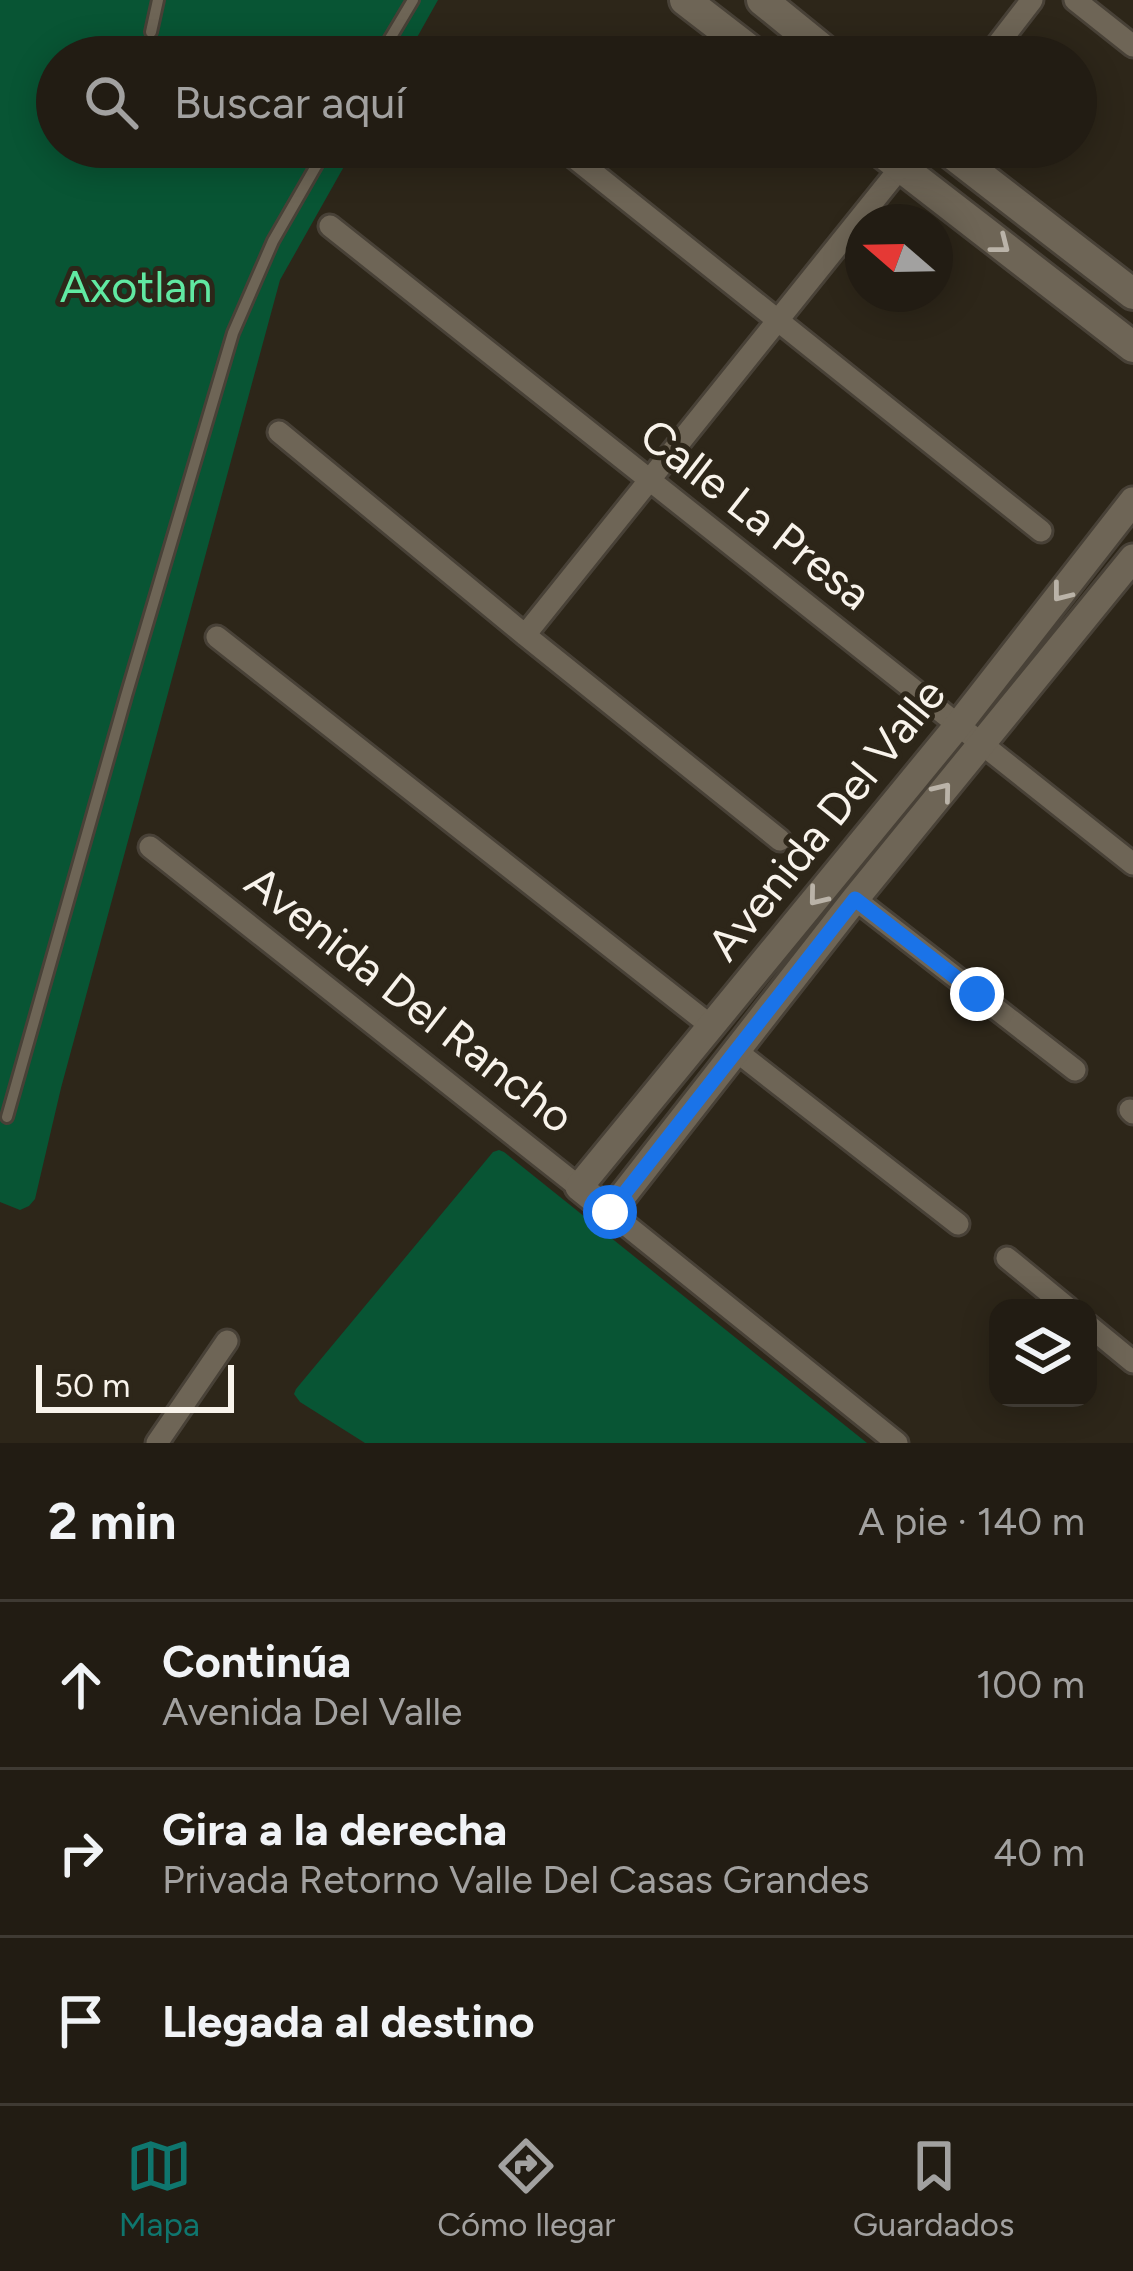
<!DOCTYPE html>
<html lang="es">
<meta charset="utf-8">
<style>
:root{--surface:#221c13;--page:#2e2921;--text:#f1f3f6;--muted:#a2a1a0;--line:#3f3a33;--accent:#0f766e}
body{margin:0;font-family:Figtree,sans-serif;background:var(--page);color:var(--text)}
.controls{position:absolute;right:36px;bottom:36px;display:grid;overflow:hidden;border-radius:24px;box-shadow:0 6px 30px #0003}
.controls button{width:108px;height:108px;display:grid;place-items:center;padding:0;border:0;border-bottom:3px solid var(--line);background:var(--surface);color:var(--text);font:60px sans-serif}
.compass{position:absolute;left:845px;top:204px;width:108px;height:108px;border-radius:50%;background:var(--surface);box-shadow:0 6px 30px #0003;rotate:290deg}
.scale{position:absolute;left:36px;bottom:30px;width:198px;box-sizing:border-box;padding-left:12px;border:6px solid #f8f3eb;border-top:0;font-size:33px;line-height:42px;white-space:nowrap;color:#f8f3eb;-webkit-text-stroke:9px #2d2619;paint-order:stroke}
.stop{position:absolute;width:36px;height:36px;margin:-27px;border:9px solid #1a73e8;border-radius:50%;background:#fff}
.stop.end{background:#1a73e8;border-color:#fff;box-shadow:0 3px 12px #0008}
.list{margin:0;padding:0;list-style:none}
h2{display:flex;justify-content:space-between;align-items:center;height:156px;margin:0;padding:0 48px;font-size:51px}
h2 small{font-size:39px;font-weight:400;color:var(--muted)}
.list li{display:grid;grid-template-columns:78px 1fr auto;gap:36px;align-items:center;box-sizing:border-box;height:168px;padding:0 48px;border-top:3px solid var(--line)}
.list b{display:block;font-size:45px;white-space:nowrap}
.list p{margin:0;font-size:39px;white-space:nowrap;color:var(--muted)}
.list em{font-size:39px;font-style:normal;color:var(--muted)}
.icon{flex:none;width:66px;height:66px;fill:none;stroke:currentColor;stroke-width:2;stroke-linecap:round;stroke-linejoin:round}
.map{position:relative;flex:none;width:1133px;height:1443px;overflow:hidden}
.search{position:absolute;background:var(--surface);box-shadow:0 6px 30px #0003;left:36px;right:36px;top:36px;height:132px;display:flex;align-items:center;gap:30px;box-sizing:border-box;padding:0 42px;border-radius:66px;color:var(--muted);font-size:45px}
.sheet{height:660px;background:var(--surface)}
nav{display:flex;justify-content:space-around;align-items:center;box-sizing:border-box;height:168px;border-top:3px solid var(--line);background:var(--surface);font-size:33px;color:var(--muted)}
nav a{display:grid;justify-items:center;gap:6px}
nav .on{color:var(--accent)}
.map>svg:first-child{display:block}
.green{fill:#085534}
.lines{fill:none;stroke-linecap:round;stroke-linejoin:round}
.service-casing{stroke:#484137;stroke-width:16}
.minor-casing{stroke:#484137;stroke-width:27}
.tertiary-casing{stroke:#484137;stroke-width:33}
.secondary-casing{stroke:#484137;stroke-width:36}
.service{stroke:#6e6556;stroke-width:10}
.minor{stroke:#6e6556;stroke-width:21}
.tertiary{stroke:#6e6556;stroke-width:27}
.secondary{stroke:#6e6556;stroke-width:30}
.oneway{stroke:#bab3a8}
.route{stroke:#1a73e8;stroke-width:15}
.labels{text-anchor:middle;stroke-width:10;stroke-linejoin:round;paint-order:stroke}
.park-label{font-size:45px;fill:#60e9a2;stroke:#2d2619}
.street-label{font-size:45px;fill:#f8f3eb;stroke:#2d2619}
</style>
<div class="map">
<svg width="1133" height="1443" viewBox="0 0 1133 1443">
<rect width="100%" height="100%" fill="#2d2619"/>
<path class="green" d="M0,0H438L406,57H57V147H355L280,280L61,1088L35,1199L29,1206L20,1210L0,1202Z
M499,1150L504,1152L867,1443H365L300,1402L294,1394L296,1389L493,1152Z"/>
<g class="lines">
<g class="service-casing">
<path id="service" d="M151,32L158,0
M379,57L413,0
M7,1117L126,696L233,333L273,241L327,147"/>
</g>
<g class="minor-casing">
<path id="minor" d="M1075,0L1133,46
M447,56L449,57
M988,57L1032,0
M561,147L1041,531
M330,226L1133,864
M279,432L525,635L780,840
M525,635L917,147
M217,637L711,1026
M150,847L579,1187
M855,899L1075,1070
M735,1050L958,1224
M1130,1110L1133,1113
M610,1212L897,1443
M1007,1258L1068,1308
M1088,1325L1133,1362
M157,1443L227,1341"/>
</g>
<g class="tertiary-casing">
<path id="tertiary" d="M1133,501L959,724L579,1187L610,1212L855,899L1133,558"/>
</g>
<g class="secondary-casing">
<path id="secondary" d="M685,0L759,57
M762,0L832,57
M875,147L1133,347
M943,147L1133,294"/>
</g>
<use href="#service" class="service"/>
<use href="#minor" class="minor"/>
<use href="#tertiary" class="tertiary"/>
<use href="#secondary" class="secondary"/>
</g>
<defs><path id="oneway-chevron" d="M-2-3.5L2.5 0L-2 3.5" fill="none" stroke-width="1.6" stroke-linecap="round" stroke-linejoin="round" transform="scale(3)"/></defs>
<g class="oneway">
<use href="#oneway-chevron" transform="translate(1001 245) rotate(38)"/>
<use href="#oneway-chevron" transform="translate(1061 593) rotate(128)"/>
<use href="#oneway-chevron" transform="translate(943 791) rotate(-51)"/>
<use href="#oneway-chevron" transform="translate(817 897) rotate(129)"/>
</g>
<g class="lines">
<path class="route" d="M610,1212L855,899L977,994"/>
</g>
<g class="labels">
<g class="park-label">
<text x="136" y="302">Axotlan</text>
</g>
<g class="street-label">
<text transform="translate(756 514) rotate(38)" y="16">Calle La Presa</text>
<text transform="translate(826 819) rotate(-51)" y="16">Avenida Del Valle</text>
<text transform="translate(410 999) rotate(38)" y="16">Avenida Del Rancho</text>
</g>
</g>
</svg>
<div class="controls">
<button><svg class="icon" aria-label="layers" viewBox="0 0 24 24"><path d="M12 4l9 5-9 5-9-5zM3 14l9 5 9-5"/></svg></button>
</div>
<svg class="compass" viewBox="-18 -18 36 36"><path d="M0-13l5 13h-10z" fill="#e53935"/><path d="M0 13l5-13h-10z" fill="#a2a1a0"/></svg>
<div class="scale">50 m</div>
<div class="stop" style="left:610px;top:1212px"></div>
<div class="stop end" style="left:977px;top:994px"></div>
<div class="search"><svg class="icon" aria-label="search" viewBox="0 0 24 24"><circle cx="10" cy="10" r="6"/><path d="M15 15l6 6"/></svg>Buscar aquí</div>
</div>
<section class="sheet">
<h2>2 min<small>A pie · 140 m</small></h2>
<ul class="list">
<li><svg class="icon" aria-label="ahead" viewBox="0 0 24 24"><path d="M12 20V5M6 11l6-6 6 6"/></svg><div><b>Continúa</b><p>Avenida Del Valle</p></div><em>100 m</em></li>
<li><svg class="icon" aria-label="right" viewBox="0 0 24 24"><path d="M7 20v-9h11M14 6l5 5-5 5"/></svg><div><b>Gira a la derecha</b><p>Privada Retorno Valle Del Casas Grandes</p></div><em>40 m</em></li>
<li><svg class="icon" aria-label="arrive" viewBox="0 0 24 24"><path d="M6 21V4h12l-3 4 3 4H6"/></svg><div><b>Llegada al destino</b></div></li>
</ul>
</section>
<nav>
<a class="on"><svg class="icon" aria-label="map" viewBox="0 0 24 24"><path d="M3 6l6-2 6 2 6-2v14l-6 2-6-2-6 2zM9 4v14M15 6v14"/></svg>Mapa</a>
<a><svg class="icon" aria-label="directions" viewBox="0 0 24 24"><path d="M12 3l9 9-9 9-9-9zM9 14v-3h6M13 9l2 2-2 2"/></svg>Cómo llegar</a>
<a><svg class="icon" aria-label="saved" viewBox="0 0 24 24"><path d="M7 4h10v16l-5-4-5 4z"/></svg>Guardados</a>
</nav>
